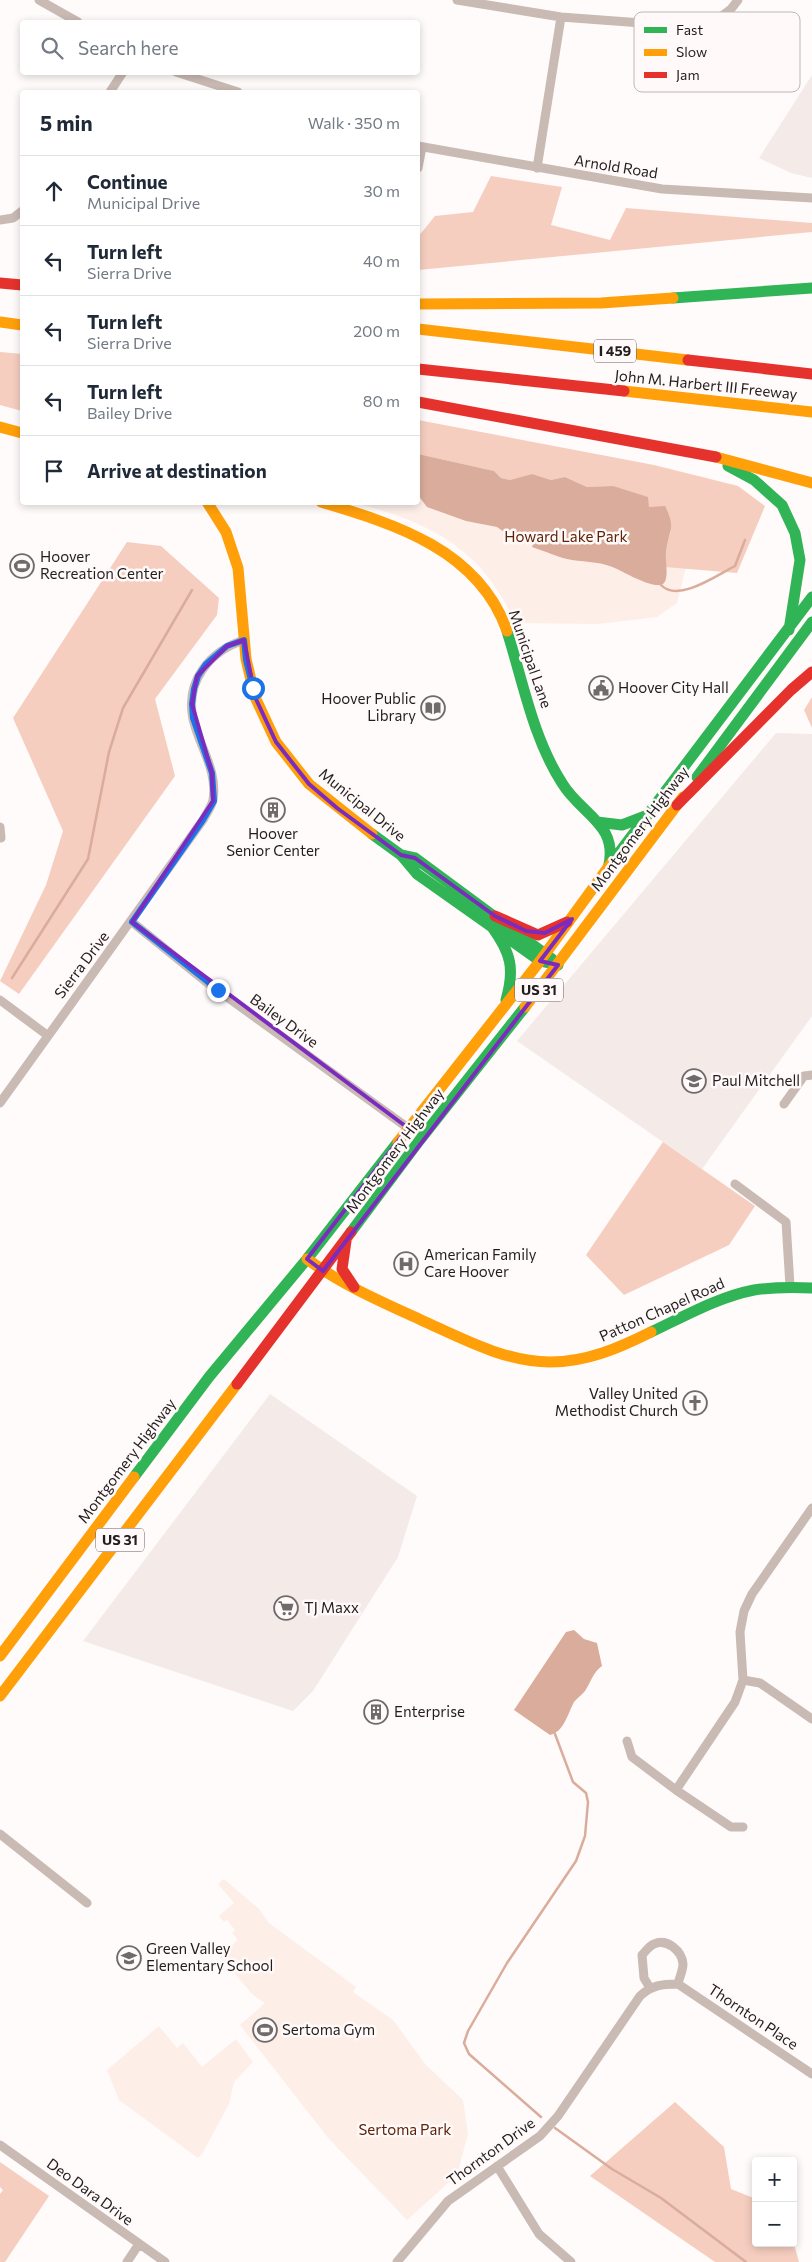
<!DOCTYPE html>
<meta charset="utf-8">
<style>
:root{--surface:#fff;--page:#f2f2f3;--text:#1f2937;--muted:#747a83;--line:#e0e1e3}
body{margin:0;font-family:Commissioner,sans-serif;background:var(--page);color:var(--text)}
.controls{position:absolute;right:15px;bottom:15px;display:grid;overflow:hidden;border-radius:5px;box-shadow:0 2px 8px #0003}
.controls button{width:45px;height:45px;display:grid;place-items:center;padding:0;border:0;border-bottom:1px solid var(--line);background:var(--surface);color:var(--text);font:25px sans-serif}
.stop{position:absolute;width:15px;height:15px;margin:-11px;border:4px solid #1a73e8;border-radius:50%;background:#fff}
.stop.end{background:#1a73e8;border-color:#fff;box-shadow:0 1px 5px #0008}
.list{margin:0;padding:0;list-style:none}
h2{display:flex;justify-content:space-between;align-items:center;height:65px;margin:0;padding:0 20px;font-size:21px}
h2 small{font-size:16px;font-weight:400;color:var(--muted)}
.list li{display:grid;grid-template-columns:32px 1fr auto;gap:15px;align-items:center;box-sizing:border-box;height:70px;padding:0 20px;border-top:1px solid var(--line)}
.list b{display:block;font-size:19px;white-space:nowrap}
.list p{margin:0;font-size:16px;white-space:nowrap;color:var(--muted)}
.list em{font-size:16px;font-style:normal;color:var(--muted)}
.icon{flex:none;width:28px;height:28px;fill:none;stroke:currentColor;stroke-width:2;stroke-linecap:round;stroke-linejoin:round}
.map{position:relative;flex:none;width:812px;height:2262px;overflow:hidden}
.search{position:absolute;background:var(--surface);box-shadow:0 2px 8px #0003;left:20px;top:20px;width:400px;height:55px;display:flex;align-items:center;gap:12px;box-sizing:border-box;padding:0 18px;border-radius:5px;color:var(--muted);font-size:19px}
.panel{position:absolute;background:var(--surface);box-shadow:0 2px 8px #0003;left:20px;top:90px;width:400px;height:415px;border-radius:5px}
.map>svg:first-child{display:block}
.built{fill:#f4eae8}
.green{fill:#fdeee8}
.forest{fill:#f5cec0}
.water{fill:#daac9b}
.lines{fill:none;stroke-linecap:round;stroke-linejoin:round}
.stream{stroke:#daac9b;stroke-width:2.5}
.street{stroke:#c9bab4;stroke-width:9}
.fast{stroke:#30b455;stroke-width:11}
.slow{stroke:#ff9f0a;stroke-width:11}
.jam{stroke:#e5322d;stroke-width:11}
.route{stroke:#1a73e8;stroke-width:6}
.marked{fill:none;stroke:#7b2cbf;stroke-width:4;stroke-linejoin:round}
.labels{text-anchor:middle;stroke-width:5;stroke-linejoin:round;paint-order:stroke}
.shield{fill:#fffaf9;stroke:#64605f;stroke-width:1}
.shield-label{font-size:14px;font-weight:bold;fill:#221e1d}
.street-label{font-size:15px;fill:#221e1d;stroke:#fffaf9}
.park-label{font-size:15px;fill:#5d2207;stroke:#fffaf9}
.poi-label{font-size:15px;fill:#221e1d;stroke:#fffaf9;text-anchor:start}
.key{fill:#fffaf9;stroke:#bdb8b7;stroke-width:1}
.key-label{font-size:14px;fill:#221e1d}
</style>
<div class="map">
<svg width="812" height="2262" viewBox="0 0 812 2262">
<rect width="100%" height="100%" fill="#fefbfa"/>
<path class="built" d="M812,75V178L791,173L759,158Z
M776,733L812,734V1016L702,1169L517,1041Z
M270,1394L417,1496L398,1557L313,1691L293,1711L83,1641Z"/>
<path class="green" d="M418,421L708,478L677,603L657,617L598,624L516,623C480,548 435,525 357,503L418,502Z
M224,1879L259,1909L269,1923L356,1987L353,1992L393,2020L426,2065L463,2100L468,2134L457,2175L407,2220L329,2139L240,2025L265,2003L253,1995L219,1955L238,1940L232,1933L235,1930L227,1920L224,1922L219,1916L234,1903L218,1884Z
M159,2026L177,2048L183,2043L202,2067L236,2039L253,2062L234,2082L229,2104L202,2154L198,2158L119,2100L107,2070Z"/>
<path class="forest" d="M491,176L562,187L551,225L610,240L626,208L812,223V232L418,270V237L435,216L473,212Z
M0,352L22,354V411L0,405Z
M418,420L654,465L738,486L765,506L737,573L665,567L667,542L671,531L649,507L613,486L587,487L565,477L551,480L532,474L510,480L501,478L494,471L418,454Z
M127,542L161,546L219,598L217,615L155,699L175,776L19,994L0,981L46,885L63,831L13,718Z
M812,697V728L804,710Z
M663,1142L755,1206L729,1245L624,1295L586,1255Z
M675,2102L724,2147L731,2189L756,2199V2243H793V2240L799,2262H715L590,2176Z
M0,2162L49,2196L5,2262H0V2194L3,2190L0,2187Z"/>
<path class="water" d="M418,454L494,471L501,478L510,480L532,474L551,480L565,477L587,487L613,486L648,497L649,507L665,506C677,530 668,529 666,553C665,561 669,577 664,583C656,591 626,573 617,569C603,562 588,562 572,560C559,558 545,551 532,547L536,536L532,534L526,537L509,530L507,534L497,527L466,521L427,507L418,495Z
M574,1630L584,1639L597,1643L602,1666C593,1672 591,1682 585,1691C582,1695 577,1698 574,1702C568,1713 564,1732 550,1735L514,1710L566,1632Z"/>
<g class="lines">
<path class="stream" d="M661,585C678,603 717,575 735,566L745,540
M12,978L88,859L109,752L123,708L192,590
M541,2117L469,2054L464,2043L468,2031L507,1963L576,1861L585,1836L588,1802L586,1793L573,1782L555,1734
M555,2128L612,2169L661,2198L746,2262"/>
<path class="street" d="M39,0L78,22
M457,0L561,17L682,26L711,24L731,9L738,0
M176,72L238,92
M110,92L123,72
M418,146L662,189L812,198
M418,168L422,147
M537,168L561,17
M0,220L13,218L22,211
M0,827L1,838
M132,922L205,981L408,1128L426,1133
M0,1000L47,1035
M0,1103L203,820C206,814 212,806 213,800C218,770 199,746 193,719C185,681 210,651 244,640
M784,1104L804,1076L812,1075
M735,1184L786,1222L790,1286
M743,1680L760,1683L812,1719
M627,1741L632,1757L676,1790L731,1827H743
M676,1790L735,1702L743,1680L740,1632L744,1611L752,1594L812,1508
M0,1834L87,1903
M650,1988L644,1978L642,1955C646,1951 649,1946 654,1944C667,1938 682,1951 683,1964C683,1971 679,1978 678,1984
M0,2145L165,2262
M497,2166L539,2234L571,2262
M127,2262L139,2244
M397,2262L448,2201L540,2136L558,2116L640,1996C652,1985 662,1984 678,1984L812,2074"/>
<path class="fast" d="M673,298L812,288
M728,466L754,480L782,505L795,533L800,560L789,630
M507,631C523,682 533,738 562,783C581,815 620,824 608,869
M697,777L812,622
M597,822L622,825L648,815
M372,834L401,855L417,874L540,961L558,965
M401,855L415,858L552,959
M612,862L812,597
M492,927C511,953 515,969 506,1000
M351,1232L419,1141L525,1007
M651,1332C685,1316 718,1297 754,1290C774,1287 793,1287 812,1288
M134,1477L209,1377L307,1259L398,1142"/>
<path class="slow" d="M418,304L601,303L673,298
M0,322L22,325
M418,329L688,360
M624,391L812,412
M0,427L22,433
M716,457L812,483
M207,502L226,532L238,568L246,659L255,697L276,742L309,784L372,834
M321,502C395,524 479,550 507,631
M525,1007L683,797
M398,1142L540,961L612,862
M307,1259C342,1285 382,1302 421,1320C461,1338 505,1362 550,1362C587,1362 619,1348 651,1332
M0,1656L134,1477
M0,1696L237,1384"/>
<path class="jam" d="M0,283L22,285
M688,360L812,374
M418,369L624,391
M418,402L716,457
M677,805L791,690L812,672
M495,916L538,935L567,922
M346,1241L342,1269L354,1287
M237,1384L351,1232"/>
</g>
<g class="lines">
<path class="route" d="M218,990L132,922L203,820L214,801L212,773L193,718L192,704L194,689L198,676L206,664L227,646L244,640L246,660L253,688"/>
</g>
<path class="marked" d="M244,640L255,697L276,742L309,784L337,808L401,855L415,858L495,916L526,931L545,933L572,919L540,961L558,965L323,1271L307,1259L408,1128L132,922L213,801L212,773L192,704L197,676L227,646Z"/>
<defs>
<g id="stadium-ring" transform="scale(1.25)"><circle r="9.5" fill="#fffaf9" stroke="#6f6b6a" stroke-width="1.5"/><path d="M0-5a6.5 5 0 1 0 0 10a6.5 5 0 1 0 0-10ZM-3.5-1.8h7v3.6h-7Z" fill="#6f6b6a"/></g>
<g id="civic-ring" transform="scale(1.25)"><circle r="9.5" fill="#fffaf9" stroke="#6f6b6a" stroke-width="1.5"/><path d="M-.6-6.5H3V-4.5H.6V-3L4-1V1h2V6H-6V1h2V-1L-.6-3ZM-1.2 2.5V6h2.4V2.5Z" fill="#6f6b6a"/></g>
<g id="library-ring" transform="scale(1.25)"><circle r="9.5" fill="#fffaf9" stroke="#6f6b6a" stroke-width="1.5"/><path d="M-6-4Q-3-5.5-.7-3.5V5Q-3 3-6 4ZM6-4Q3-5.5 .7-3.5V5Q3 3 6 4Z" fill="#6f6b6a"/></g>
<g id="building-ring" transform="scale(1.25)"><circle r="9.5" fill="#fffaf9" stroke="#6f6b6a" stroke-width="1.5"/><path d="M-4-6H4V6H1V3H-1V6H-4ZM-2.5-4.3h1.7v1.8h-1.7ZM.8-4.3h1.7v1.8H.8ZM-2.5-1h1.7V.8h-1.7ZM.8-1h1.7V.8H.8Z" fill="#6f6b6a"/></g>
<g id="school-ring" transform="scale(1.25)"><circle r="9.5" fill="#fffaf9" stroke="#6f6b6a" stroke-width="1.5"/><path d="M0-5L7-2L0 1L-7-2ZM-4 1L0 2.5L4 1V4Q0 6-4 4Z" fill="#6f6b6a"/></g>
<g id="hospital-ring" transform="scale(1.25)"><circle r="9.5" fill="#fffaf9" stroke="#6f6b6a" stroke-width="1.5"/><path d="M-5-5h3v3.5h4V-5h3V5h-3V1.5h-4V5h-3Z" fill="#6f6b6a"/></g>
<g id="church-ring" transform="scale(1.25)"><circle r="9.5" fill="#fffaf9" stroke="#6f6b6a" stroke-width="1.5"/><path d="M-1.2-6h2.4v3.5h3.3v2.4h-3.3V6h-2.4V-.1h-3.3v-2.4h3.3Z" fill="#6f6b6a"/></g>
<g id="supermarket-ring" transform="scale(1.25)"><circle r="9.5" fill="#fffaf9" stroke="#6f6b6a" stroke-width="1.5"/><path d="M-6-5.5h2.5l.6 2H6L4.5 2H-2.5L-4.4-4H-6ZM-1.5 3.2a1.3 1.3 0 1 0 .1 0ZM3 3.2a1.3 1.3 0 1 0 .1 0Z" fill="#6f6b6a"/></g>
</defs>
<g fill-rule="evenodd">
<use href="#stadium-ring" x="22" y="566"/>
<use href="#civic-ring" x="601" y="688"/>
<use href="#library-ring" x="433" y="708"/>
<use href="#building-ring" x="273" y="810"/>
<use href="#school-ring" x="694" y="1081"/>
<use href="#hospital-ring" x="406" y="1264"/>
<use href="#church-ring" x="695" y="1403"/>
<use href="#supermarket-ring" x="286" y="1608"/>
<use href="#building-ring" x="376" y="1712"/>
<use href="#school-ring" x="129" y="1958"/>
<use href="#stadium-ring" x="265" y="2030"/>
</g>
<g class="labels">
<g class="shield">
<rect x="594" y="339.5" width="42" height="23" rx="4"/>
<rect x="515" y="978.5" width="48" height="23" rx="4"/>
<rect x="96" y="1528.5" width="48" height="23" rx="4"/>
</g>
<g class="shield-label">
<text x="615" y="356">I 459</text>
<text x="539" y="995">US 31</text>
<text x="120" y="1545">US 31</text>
</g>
<g class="street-label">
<text transform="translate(616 167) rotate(9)" y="5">Arnold Road</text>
<text transform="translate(706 385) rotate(6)" y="5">John M. Harbert III Freeway</text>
<text transform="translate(530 659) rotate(71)" y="5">Municipal Lane</text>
<text transform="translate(362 805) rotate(39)" y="5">Municipal Drive</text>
<text transform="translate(640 829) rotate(-53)" y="5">Montgomery Highway</text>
<text transform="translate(82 965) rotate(-53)" y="5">Sierra Drive</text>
<text transform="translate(284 1021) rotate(36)" y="5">Bailey Drive</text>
<text transform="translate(395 1151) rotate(-53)" y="5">Montgomery Highway</text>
<text transform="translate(662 1310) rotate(-24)" y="5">Patton Chapel Road</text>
<text transform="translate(127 1461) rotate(-53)" y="5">Montgomery Highway</text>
<text transform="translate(753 2017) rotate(34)" y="5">Thornton Place</text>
<text transform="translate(491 2152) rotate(-36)" y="5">Thornton Drive</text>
<text transform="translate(90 2192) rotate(36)" y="5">Deo Dara Drive</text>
</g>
<g class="park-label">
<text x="566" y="542">Howard Lake Park</text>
<text x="405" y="2135">Sertoma Park</text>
</g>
<g class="poi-label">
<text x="40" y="562">Hoover<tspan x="40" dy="17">Recreation Center</tspan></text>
<text x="618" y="693">Hoover City Hall</text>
<text x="416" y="704" text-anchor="end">Hoover Public<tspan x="416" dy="17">Library</tspan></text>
<text x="273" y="839" text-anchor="middle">Hoover<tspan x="273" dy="17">Senior Center</tspan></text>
<text x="712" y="1086">Paul Mitchell</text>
<text x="424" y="1260">American Family<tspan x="424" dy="17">Care Hoover</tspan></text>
<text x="678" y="1399" text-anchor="end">Valley United<tspan x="678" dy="17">Methodist Church</tspan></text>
<text x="304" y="1613">TJ Maxx</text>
<text x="394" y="1717">Enterprise</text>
<text x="146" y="1954">Green Valley<tspan x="146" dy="17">Elementary School</tspan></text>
<text x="282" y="2035">Sertoma Gym</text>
</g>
</g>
<rect x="634" y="12" width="166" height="80" rx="8" class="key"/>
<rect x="644" y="27" width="23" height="6" fill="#30b455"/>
<rect x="644" y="49" width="23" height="7" fill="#ff9f0a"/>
<rect x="644" y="72" width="23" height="6" fill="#e5322d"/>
<g class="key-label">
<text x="676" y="35">Fast</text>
<text x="676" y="57">Slow</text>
<text x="676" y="80">Jam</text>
</g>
</svg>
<div class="controls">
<button>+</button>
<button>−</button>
</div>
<div class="stop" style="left:253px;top:688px"></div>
<div class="stop end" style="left:218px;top:990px"></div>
<div class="search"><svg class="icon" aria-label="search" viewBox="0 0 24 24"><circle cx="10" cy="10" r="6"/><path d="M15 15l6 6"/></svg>Search here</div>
<section class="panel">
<h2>5 min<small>Walk · 350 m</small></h2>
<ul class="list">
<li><svg class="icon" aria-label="ahead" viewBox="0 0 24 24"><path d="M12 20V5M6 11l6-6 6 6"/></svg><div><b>Continue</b><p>Municipal Drive</p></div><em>30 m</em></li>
<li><svg class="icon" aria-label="left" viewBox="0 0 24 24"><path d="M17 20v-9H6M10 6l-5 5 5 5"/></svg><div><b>Turn left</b><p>Sierra Drive</p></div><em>40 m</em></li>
<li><svg class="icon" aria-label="left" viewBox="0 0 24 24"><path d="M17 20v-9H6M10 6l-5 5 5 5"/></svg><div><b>Turn left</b><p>Sierra Drive</p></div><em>200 m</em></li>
<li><svg class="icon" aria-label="left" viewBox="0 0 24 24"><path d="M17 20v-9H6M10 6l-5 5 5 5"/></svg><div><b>Turn left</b><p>Bailey Drive</p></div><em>80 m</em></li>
<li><svg class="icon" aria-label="arrive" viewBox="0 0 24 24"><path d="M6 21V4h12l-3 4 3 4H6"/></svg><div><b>Arrive at destination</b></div></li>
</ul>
</section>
</div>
